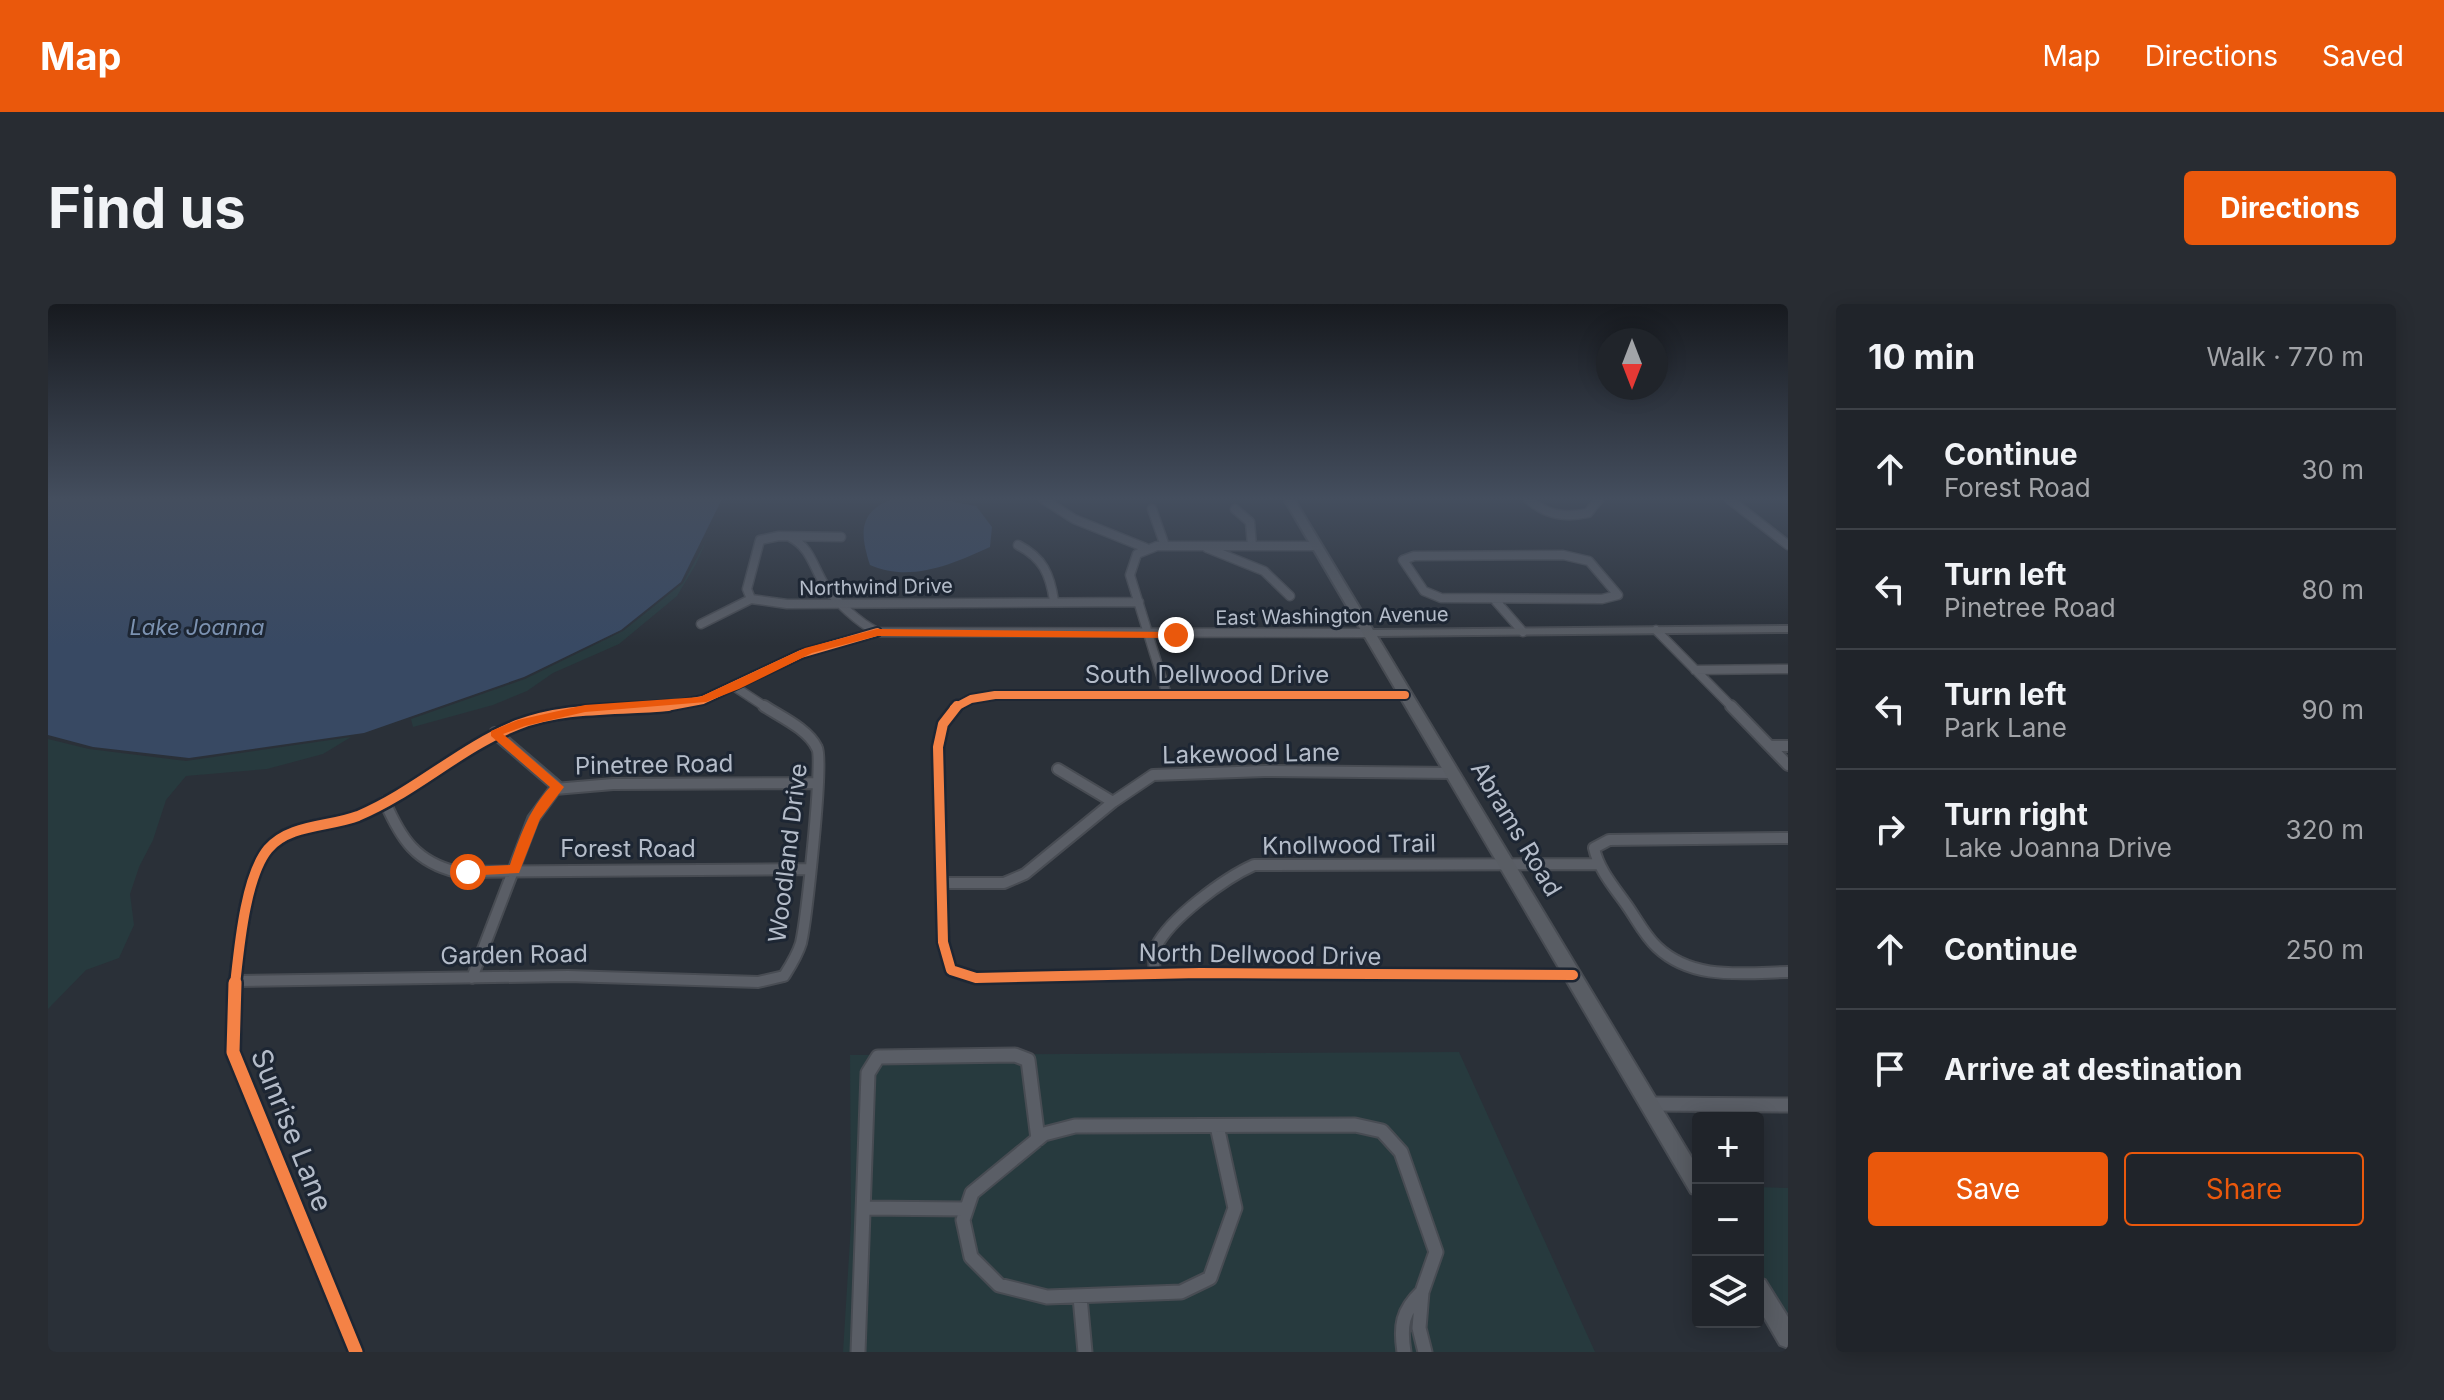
<!DOCTYPE html>
<meta charset="utf-8">
<style>
:root{--surface:#20242a;--page:#282c32;--text:#f1f3f6;--muted:#a2a4a8;--line:#3d4147;--accent:#ea580c}
body{margin:0;font-family:Inter,sans-serif;background:var(--page);color:var(--text)}
.controls{position:absolute;right:24px;bottom:24px;display:grid;overflow:hidden;border-radius:8px;box-shadow:0 4px 20px #0003}
.controls button{width:72px;height:72px;display:grid;place-items:center;padding:0;border:0;border-bottom:2px solid var(--line);background:var(--surface);color:var(--text);font:40px sans-serif}
.compass{position:absolute;left:1548px;top:24px;width:72px;height:72px;border-radius:50%;background:var(--surface);box-shadow:0 4px 20px #0003;rotate:180deg}
.stop{position:absolute;width:24px;height:24px;margin:-18px;border:6px solid #ea580c;border-radius:50%;background:#fff}
.stop.end{background:#ea580c;border-color:#fff;box-shadow:0 2px 8px #0008}
.list{margin:0;padding:0;list-style:none}
h2{display:flex;justify-content:space-between;align-items:center;height:104px;margin:0;padding:0 32px;font-size:34px}
h2 small{font-size:26px;font-weight:400;color:var(--muted)}
.list li{display:grid;grid-template-columns:52px 1fr auto;gap:24px;align-items:center;box-sizing:border-box;height:120px;padding:0 32px;border-top:2px solid var(--line)}
.list b{display:block;font-size:30px;white-space:nowrap}
.list p{margin:0;font-size:26px;white-space:nowrap;color:var(--muted)}
.list em{font-size:26px;font-style:normal;color:var(--muted)}
.actions{display:flex;gap:16px;padding:24px 32px}
.actions a{flex:1;padding:18px 0;border:2px solid var(--accent);border-radius:8px;text-align:center;font-size:28px;color:var(--accent)}
.actions .main{background:var(--accent);color:#fff}
.icon{flex:none;width:44px;height:44px;fill:none;stroke:currentColor;stroke-width:2;stroke-linecap:round;stroke-linejoin:round}
.map{position:relative;flex:none;width:1740px;height:1048px;overflow:hidden;border-radius:8px}
header{display:flex;align-items:center;gap:48px;box-sizing:border-box;height:112px;padding:0 40px;background:var(--accent);color:#fff}
header strong{font-size:38px}
nav{display:flex;gap:44px;margin-inline-start:auto;font-size:28px}
.intro{display:flex;align-items:center;justify-content:space-between;box-sizing:border-box;height:192px;padding:0 48px}
h1{margin:0;font-size:56px}
.button{padding:20px 36px;border-radius:8px;background:var(--accent);color:#fff;font-size:28px;font-weight:700}
main{display:flex;gap:48px;padding:0 48px}
aside{flex:1;background:var(--surface);border-radius:8px;box-shadow:0 4px 20px #0003}
.map>svg:first-child{display:block}
.green{fill:#273a3e}
.water{fill:#384963}
.lines{fill:none;stroke-linecap:round;stroke-linejoin:round}
.street-far2-casing{stroke:#484c53;stroke-width:11}
.street-far1-casing{stroke:#484c53;stroke-width:14}
.street-casing{stroke:#484c53;stroke-width:17}
.secondary-casing{stroke:#484c53;stroke-width:4}
.street-far2{stroke:#5a5e66;stroke-width:8}
.street-far1{stroke:#5a5e66;stroke-width:10}
.street{stroke:#5a5e66;stroke-width:13}
.secondary{fill:#595d64;fill-rule:evenodd}
.cycleway-far2-casing{stroke:#1d2633;stroke-width:12}
.cycleway-far1-casing{stroke:#1d2633;stroke-width:15}
.cycleway-casing{stroke:#1d2633;stroke-width:18}
.cycleway-far2{stroke:#f48246;stroke-width:8}
.cycleway-far1{stroke:#f48246;stroke-width:10}
.cycleway{stroke:#f48246;stroke-width:13}
.route{fill:#ea580c}
.labels{text-anchor:middle;stroke-width:6;stroke-linejoin:round;paint-order:stroke}
.far-street-label{font-size:20px;fill:#b4bcc9;stroke:#1d2633}
.far-water-label{font-size:22px;font-style:italic;fill:#7c92b1;stroke:#1d2633}
.street-label{font-size:24px;fill:#b4bcc9;stroke:#1d2633}
.near-street-label{font-size:28px;fill:#b4bcc9;stroke:#1d2633}
</style>
<header>
<strong>Map</strong>
<nav><a>Map</a><a>Directions</a><a>Saved</a></nav>
</header>
<div class="intro"><h1>Find us</h1><a class="button">Directions</a></div>
<main>
<div class="map">
<svg width="1740" height="1048" viewBox="0 0 1740 1048">
<rect width="100%" height="100%" fill="#2a3038"/>
<path class="green" d="M659,235L648,260L629,292L571,340L505,369L479,387L445,401L365,423L363,415L477,375L575,327L635,279Z
M303,433L275,450L219,465L138,472L118,496L105,536L91,563L82,590L86,621L71,654L38,666L0,705V435L41,445L138,457Z
M1411,748L1547,1048H795L803,920L802,751Z
M1710,883L1740,884V1016L1710,969Z"/>
<path class="water" d="M0,195H674L633,278L573,326L476,373L316,429L141,454L45,443L0,431Z
M844,195L895,196L928,202L944,223L942,243C905,260 862,279 822,261C812,230 810,208 844,195Z"/>
<g class="lines">
<g class="street-far2-casing">
<path id="street-far2" d="M995,195L1026,215L1098,244
M1480,195C1498,211 1517,214 1540,209L1551,195
M1681,195L1740,241
M1104,205L1117,242
M1187,205L1202,218L1204,242
M742,233C762,243 765,262 776,280C788,298 810,318 829,328L1321,329
M970,241C995,254 1002,270 1006,297
M1159,244L1216,267L1242,292
M1515,251L1541,257L1570,291L1554,295L1393,294L1376,287L1355,256L1366,252Z
M703,295L739,300L1091,298
M703,295L699,285L712,236L731,232L793,233
M1446,295L1475,328
M653,320L703,295
M1608,326L1685,404
M1647,366L1740,365
M687,383L719,404
M1119,391L1082,271L1089,250L1109,242H1268
M580,404L618,403L655,396L753,350L829,328
M906,404L923,395L947,391H1357"/>
</g>
<g class="street-far1-casing">
<path id="street-far1" d="M909,402L895,420L890,443L895,638L903,666L928,674L1152,669L1525,671
M1683,402L1740,461
M447,429L510,483
M1722,442H1740
M1010,465L1065,498
M337,498C353,535 368,558 409,568L762,565
M1740,534L1561,536L1546,544C1551,567 1567,584 1580,603C1589,616 1597,632 1609,643C1645,677 1695,669 1740,668
M895,579H956L977,570L1065,498L1105,471L1217,467L1405,469
M1107,668C1106,660 1105,650 1108,643C1122,614 1177,574 1206,561L1551,560
M424,674L485,515L507,485L565,480L770,479
M188,677L520,672L710,678L736,672C743,661 749,652 753,639C758,617 776,456 769,444C760,425 733,413 716,402
M187,681C191,645 197,573 220,545C241,520 281,523 310,512C367,488 412,444 469,421C518,402 569,407 620,402"/>
</g>
<g class="street-casing">
<path id="street" d="M187,679L185,748L308,1048
M1602,800L1740,801
M1169,822L1187,904L1162,974L1133,988L999,993L951,981L923,953L915,916L924,889L996,830L1027,822L1307,821L1334,827L1353,848L1388,948L1374,988L1371,1024L1377,1048
M817,904L917,905
M1032,993L1037,1048
M810,1048L820,769L830,753L967,751L980,756L990,835
M1356,1048C1352,1022 1354,1007 1374,988"/>
</g>
<g class="secondary-casing">
<path id="secondary" d="M1236,195H1246L1325,326L1740,322V328L1329,332L1650,864V891L1643,889Z
M1710,973L1717,976L1740,1013V1044L1732,1041L1710,1003Z"/>
</g>
<use href="#street-far2" class="street-far2"/>
<use href="#street-far1" class="street-far1"/>
<use href="#street" class="street"/>
<use href="#secondary" class="secondary"/>
<g class="cycleway-far2-casing">
<path id="cycleway-far2" d="M580,404L618,403L655,396L753,350L829,328
M906,404L923,395L947,391H1357"/>
</g>
<g class="cycleway-far1-casing">
<path id="cycleway-far1" d="M909,402L895,420L890,443L895,638L903,666L928,674L1152,669L1525,671
M187,681C191,645 197,573 220,545C241,520 281,523 310,512C367,488 412,444 469,421C518,402 569,407 620,402"/>
</g>
<g class="cycleway-casing">
<path id="cycleway" d="M187,679L185,748L308,1048"/>
</g>
<use href="#cycleway-far2" class="cycleway-far2"/>
<use href="#cycleway-far1" class="cycleway-far1"/>
<use href="#cycleway" class="cycleway"/>
</g>
<linearGradient id="sky" x2="0" y2="1"><stop stop-color="#171a1f"/><stop offset="0.57" stop-color="#444e5e"/><stop offset="1" stop-color="#444e5e" stop-opacity="0"/></linearGradient>
<rect width="1740" height="342" fill="url(#sky)"/>
<path class="route" d="M829,325L1128,328L1134,331L1128,334L829,332L764,349L691,385L658,398L537,408L477,422L455,430L516,483L492,515L471,569L416,572L414,568L420,563L462,561C472,532 481,506 502,483L443,432V427L470,416L537,401L652,393L757,344Z"/>
<g class="labels">
<g class="far-street-label">
<text transform="translate(828 283) rotate(-1)" y="7">Northwind Drive</text>
<text transform="translate(1284 312) rotate(-1)" y="7">East Washington Avenue</text>
</g>
<g class="far-water-label">
<text x="149" y="331">Lake Joanna</text>
</g>
<g class="street-label">
<text x="1159" y="379">South Dellwood Drive</text>
<text transform="translate(1203 450) rotate(-1)" y="8">Lakewood Lane</text>
<text transform="translate(606 461) rotate(-1)" y="8">Pinetree Road</text>
<text transform="translate(1468 525) rotate(59)" y="8">Abrams Road</text>
<text transform="translate(1301 541) rotate(-1)" y="8">Knollwood Trail</text>
<text x="580" y="553">Forest Road</text>
<text transform="translate(740 549) rotate(-83)" y="8">Woodland Drive</text>
<text transform="translate(466 651) rotate(-1)" y="8">Garden Road</text>
<text transform="translate(1212 651) rotate(1)" y="8">North Dellwood Drive</text>
</g>
<g class="near-street-label">
<text transform="translate(244 826) rotate(68)" y="10">Sunrise Lane</text>
</g>
</g>
</svg>
<div class="controls">
<button>+</button>
<button>−</button>
<button><svg class="icon" aria-label="layers" viewBox="0 0 24 24"><path d="M12 4l9 5-9 5-9-5zM3 14l9 5 9-5"/></svg></button>
</div>
<svg class="compass" viewBox="-18 -18 36 36"><path d="M0-13l5 13h-10z" fill="#e53935"/><path d="M0 13l5-13h-10z" fill="#a2a4a8"/></svg>
<div class="stop" style="left:420px;top:568px"></div>
<div class="stop end" style="left:1128px;top:331px"></div>
</div>
<aside>
<h2>10 min<small>Walk · 770 m</small></h2>
<ul class="list">
<li><svg class="icon" aria-label="ahead" viewBox="0 0 24 24"><path d="M12 20V5M6 11l6-6 6 6"/></svg><div><b>Continue</b><p>Forest Road</p></div><em>30 m</em></li>
<li><svg class="icon" aria-label="left" viewBox="0 0 24 24"><path d="M17 20v-9H6M10 6l-5 5 5 5"/></svg><div><b>Turn left</b><p>Pinetree Road</p></div><em>80 m</em></li>
<li><svg class="icon" aria-label="left" viewBox="0 0 24 24"><path d="M17 20v-9H6M10 6l-5 5 5 5"/></svg><div><b>Turn left</b><p>Park Lane</p></div><em>90 m</em></li>
<li><svg class="icon" aria-label="right" viewBox="0 0 24 24"><path d="M7 20v-9h11M14 6l5 5-5 5"/></svg><div><b>Turn right</b><p>Lake Joanna Drive</p></div><em>320 m</em></li>
<li><svg class="icon" aria-label="ahead" viewBox="0 0 24 24"><path d="M12 20V5M6 11l6-6 6 6"/></svg><div><b>Continue</b></div><em>250 m</em></li>
<li><svg class="icon" aria-label="arrive" viewBox="0 0 24 24"><path d="M6 21V4h12l-3 4 3 4H6"/></svg><div><b>Arrive at destination</b></div></li>
</ul>
<div class="actions"><a class="main">Save</a><a>Share</a></div>
</aside>
</main>
